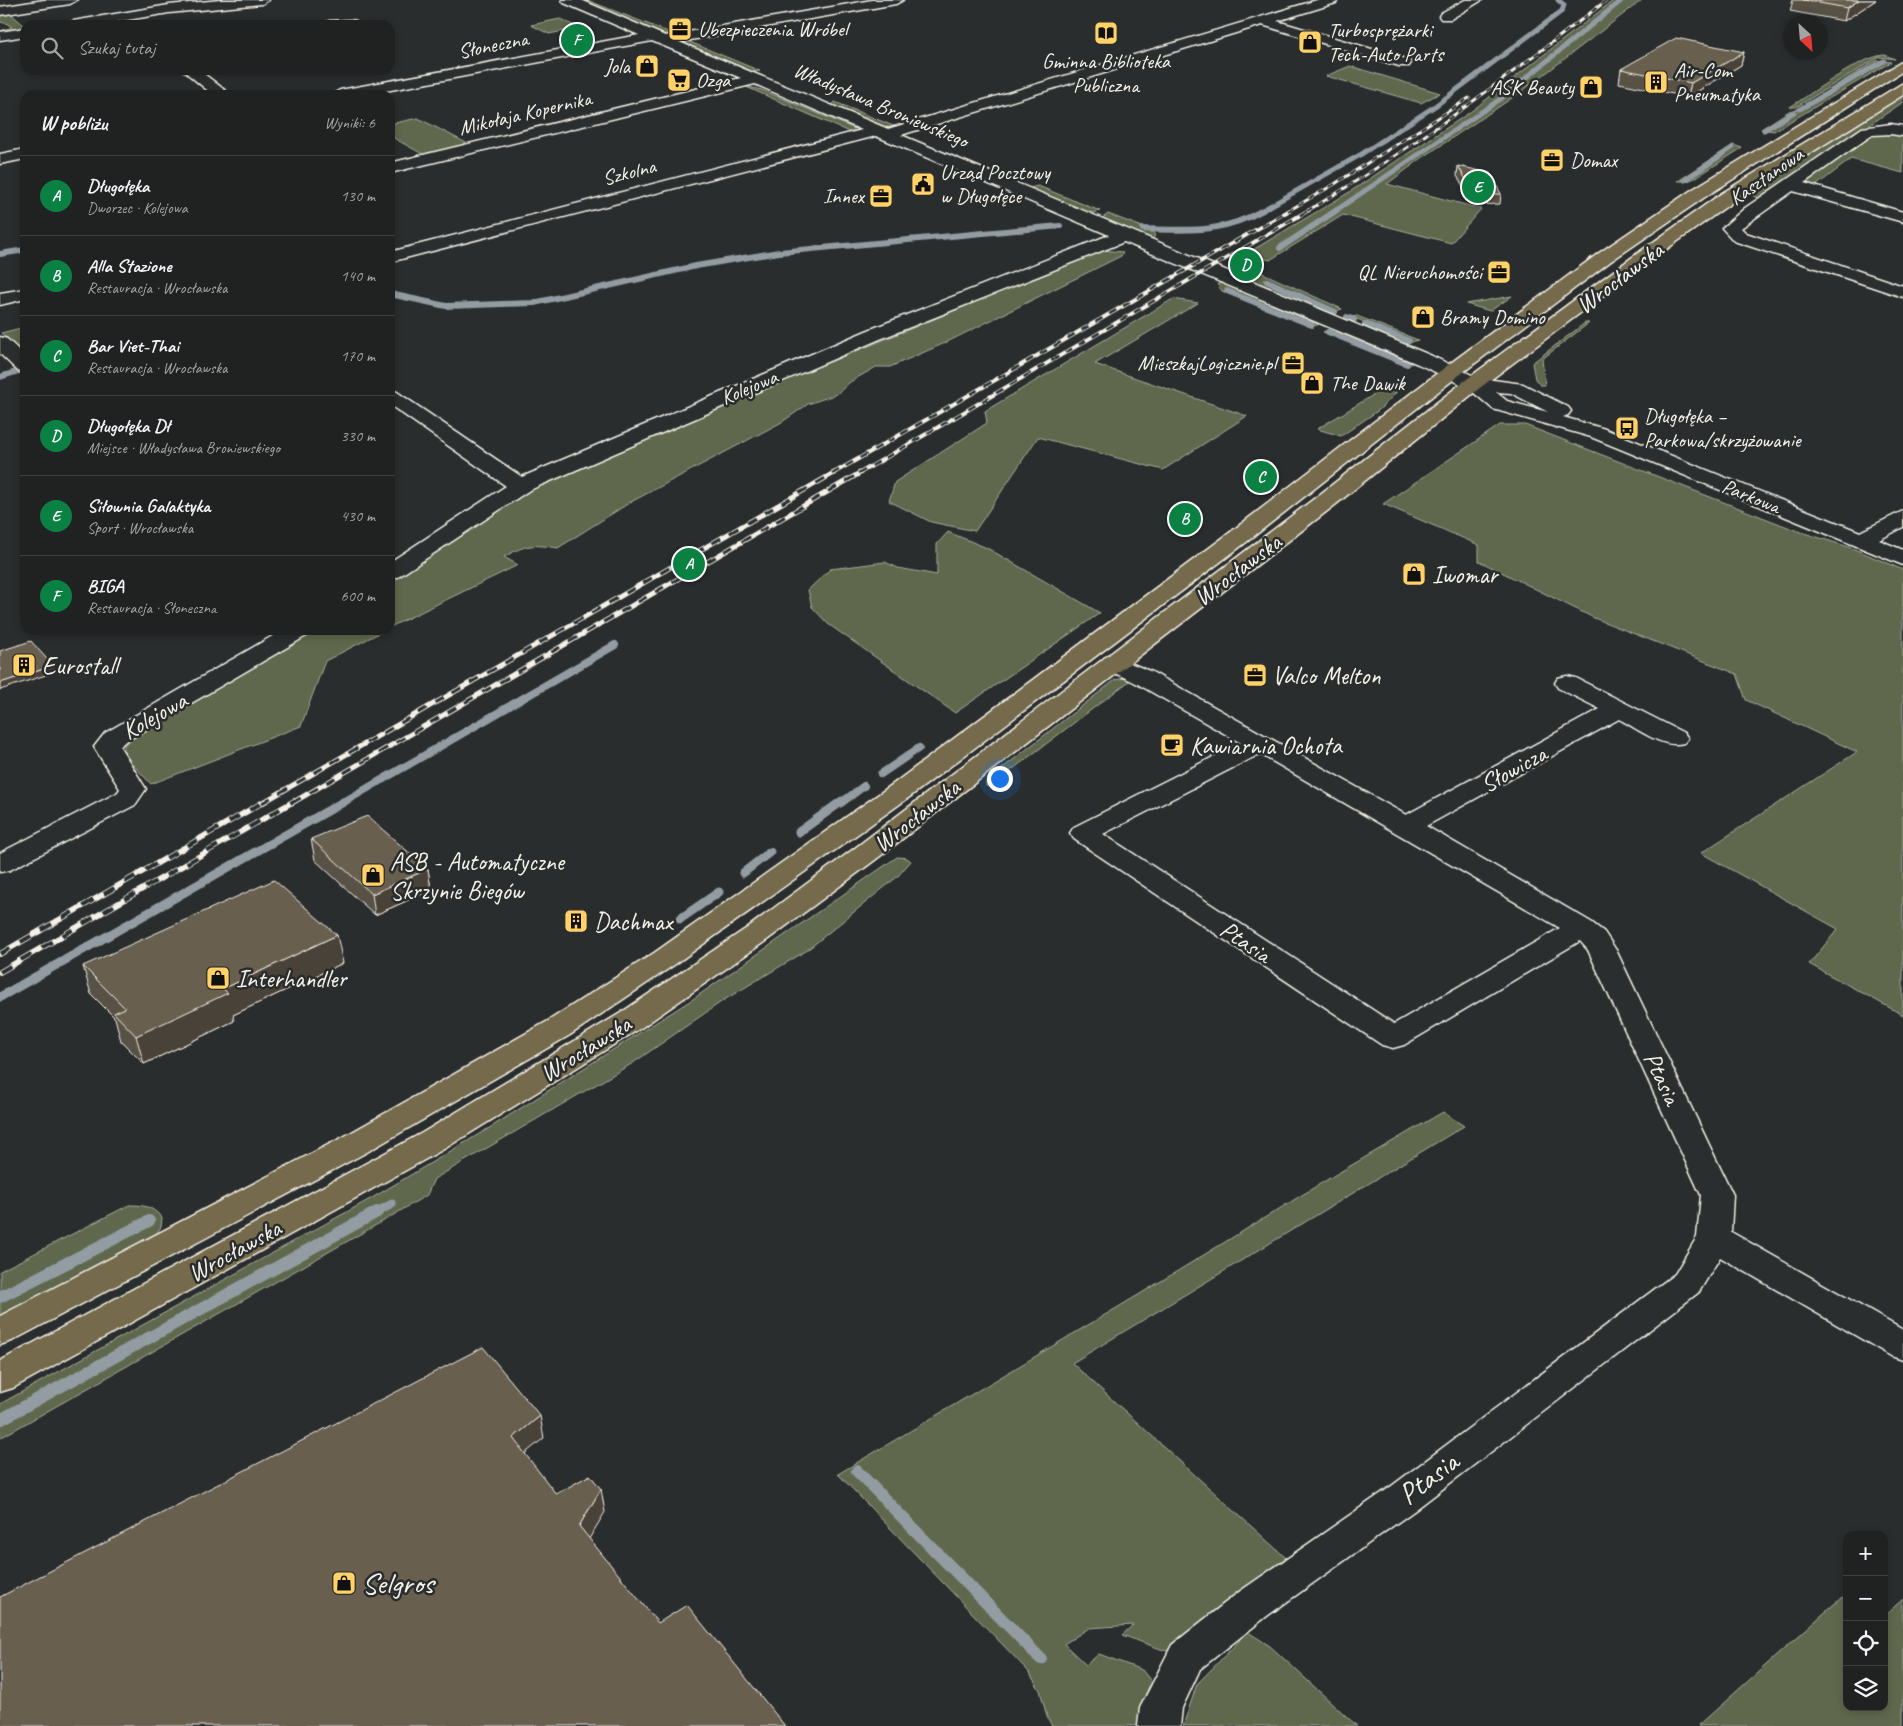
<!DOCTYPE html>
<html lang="pl">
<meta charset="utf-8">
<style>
:root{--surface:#202222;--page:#2d2f2f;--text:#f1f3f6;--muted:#a2a4a5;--line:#3d3f40;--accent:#0b8043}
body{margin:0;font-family:Caveat,sans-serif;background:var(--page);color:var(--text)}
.controls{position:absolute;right:15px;bottom:15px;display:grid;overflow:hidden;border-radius:10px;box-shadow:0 2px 8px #0003}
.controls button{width:45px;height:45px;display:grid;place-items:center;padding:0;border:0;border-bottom:1px solid var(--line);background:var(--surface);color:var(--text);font:25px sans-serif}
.compass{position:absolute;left:1783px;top:15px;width:45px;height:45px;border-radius:50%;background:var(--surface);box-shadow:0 2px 8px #0003;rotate:154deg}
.you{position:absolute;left:999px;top:778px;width:18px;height:18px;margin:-12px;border:4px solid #fff;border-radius:50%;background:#1a73e8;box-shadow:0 0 0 8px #1a73e833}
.badge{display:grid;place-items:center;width:32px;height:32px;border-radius:50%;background:var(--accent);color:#fff;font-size:16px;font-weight:700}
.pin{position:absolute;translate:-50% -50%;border:2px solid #fff;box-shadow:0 1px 5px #0006}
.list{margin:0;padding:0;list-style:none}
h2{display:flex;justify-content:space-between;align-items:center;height:65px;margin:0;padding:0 20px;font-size:21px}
h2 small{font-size:16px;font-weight:400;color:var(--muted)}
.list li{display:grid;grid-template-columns:32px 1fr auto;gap:15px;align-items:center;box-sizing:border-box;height:80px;padding:0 20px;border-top:1px solid var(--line)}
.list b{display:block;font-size:19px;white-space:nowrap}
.list p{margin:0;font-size:16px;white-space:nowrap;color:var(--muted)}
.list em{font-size:16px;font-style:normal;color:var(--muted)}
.icon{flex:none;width:28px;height:28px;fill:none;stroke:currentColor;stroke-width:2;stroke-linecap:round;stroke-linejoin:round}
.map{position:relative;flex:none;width:1903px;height:1726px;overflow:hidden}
.search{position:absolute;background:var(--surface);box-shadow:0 2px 8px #0003;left:20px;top:20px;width:375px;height:55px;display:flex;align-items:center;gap:12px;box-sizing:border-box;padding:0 18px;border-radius:15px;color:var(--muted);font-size:19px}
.panel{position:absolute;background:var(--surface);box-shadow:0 2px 8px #0003;left:20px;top:90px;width:375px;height:545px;border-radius:15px}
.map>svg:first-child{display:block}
.green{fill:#5e674e;stroke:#a9ac9b}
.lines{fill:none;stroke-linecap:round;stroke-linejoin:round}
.stream-far4{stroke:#939ca2;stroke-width:5}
.stream-far3{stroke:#939ca2;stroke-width:6}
.stream-far2{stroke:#939ca2;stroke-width:8}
.stream-far1{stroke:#939ca2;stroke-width:9}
.stream{stroke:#939ca2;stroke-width:12}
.minor-casing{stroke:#f4f1e8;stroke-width:3}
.major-casing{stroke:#f4f1e8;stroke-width:3}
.minor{fill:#2a2d2e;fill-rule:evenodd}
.major{fill:#756b4b;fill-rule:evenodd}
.rail-far3-casing{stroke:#f4f1e8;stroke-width:3}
.rail-far2-casing{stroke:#f4f1e8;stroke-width:4}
.rail-far1-casing{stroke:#f4f1e8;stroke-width:5}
.rail-casing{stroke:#f4f1e8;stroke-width:5.5}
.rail-far3{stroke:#2a2d2e;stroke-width:2;stroke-dasharray:6;stroke-linecap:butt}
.rail-far2{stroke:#2a2d2e;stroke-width:2.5;stroke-dasharray:8;stroke-linecap:butt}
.rail-far1{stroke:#2a2d2e;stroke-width:3;stroke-dasharray:10;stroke-linecap:butt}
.rail{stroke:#2a2d2e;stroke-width:4;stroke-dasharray:12;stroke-linecap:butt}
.wall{fill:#595144;stroke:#f4f1e8}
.shaded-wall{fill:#494237;stroke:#f4f1e8}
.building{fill:#685e4f;stroke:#f4f1e8}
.labels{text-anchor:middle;stroke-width:5;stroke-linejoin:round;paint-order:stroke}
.far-poi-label{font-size:21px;fill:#f4f1e8;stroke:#2a2d2e;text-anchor:start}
.far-street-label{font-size:21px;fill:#f4f1e8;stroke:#2a2d2e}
.street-label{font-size:25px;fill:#f4f1e8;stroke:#2a2d2e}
.poi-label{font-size:25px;fill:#f4f1e8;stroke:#2a2d2e;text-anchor:start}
.near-street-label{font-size:30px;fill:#f4f1e8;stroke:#2a2d2e}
.near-poi-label{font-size:30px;fill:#f4f1e8;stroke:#2a2d2e;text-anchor:start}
</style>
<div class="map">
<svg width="1903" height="1726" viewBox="0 0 1903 1726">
<rect width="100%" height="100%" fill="#2a2d2e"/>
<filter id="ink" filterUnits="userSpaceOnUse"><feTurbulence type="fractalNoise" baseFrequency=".02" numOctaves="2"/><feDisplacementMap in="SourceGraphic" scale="10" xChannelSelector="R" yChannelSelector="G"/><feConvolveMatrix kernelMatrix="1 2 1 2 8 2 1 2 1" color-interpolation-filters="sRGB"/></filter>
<g filter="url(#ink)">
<path class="green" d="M580,0H587L673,34H663Z
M1614,0H1642L1521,92L1422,158L1387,184L1481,209L1451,243L1343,215L1270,260L1246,254L1348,193L1469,113Z
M10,13L25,26V31L0,34V31L12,27L6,23L0,22V15Z
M560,19L579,28L549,34L531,25Z
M691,38L690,42L760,71L754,72L688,45L686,42Z
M1885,55L1895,59L1879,57L1796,107H1790C1811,94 1863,55 1885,55Z
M1877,60L1891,62L1774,131L1761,129L1789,111L1798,109Z
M1350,66L1440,93L1421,103L1326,76Z
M744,86L762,90L855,129L848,134L849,132Z
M1903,96V102L1762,199L1753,196L1767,181Z
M835,102L898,128H888L832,105Z
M418,118L470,145L426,156L390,136V124Z
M1903,132V173L1851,159L1817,185L1822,190L1805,184V182L1872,134Z
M1733,145L1742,148L1695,178L1688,181H1678Z
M1038,186L1100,211L1088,214L1029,188Z
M1108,214L1145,228V231L1155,233L1153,241L1101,219Z
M1102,250L1123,252L1121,256L945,343L890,367H876L850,382L837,394L808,404L782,422L629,503L558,548C533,544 526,544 504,557L518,565L390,627V579L543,480Z
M1256,270L1342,309L1326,314L1244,279Z
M1225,283L1318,324V325L1308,326L1222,291L1217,284Z
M1512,296L1490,311L1466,304Z
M1173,299L1198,303L1095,364L1247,416L1163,470L1038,437L975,531L931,522L889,501L895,482L987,423L985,411Z
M1357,316L1418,340L1405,344L1360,329L1367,323L1352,317Z
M1585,323H1589L1542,359L1545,385H1540L1535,379L1532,363Z
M25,327V354L1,333Z
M1331,328L1412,363L1407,366L1323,332Z
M1398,380L1403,381L1395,394L1379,410L1341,436L1317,429Z
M1500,425H1525L1798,531L1852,548L1903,570V1015L1809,964L1838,929L1701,853L1857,752L1746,700L1737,674L1594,618L1479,561V545L1383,504Z
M948,532L987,548L1100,613L955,713L828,624L812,607L808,590L830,569L885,562L898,568L937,575V544Z
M309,630H385L325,661L301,726L151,784L123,754L125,741Z
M1125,678L1132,679L989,787L986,786V781L1115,680Z
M897,857L907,858L911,861L897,877L806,951L724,1000L633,1063L434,1179L427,1195L385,1220L0,1438V1404L372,1198L491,1127L693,999Z
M1443,1112L1464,1126L1072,1363L1286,1558L1166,1651L1122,1635L1133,1625L1089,1628L1064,1644L1086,1665L1099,1654L1142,1670L1151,1681L1144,1699L1139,1726H1052L1047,1717L1040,1690L1028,1671L838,1474L1135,1297L1333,1176Z
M129,1205C144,1205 152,1206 162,1218L161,1227L156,1234L0,1318V1271Z
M1842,1597L1847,1601V1707H1884V1616L1903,1599V1726H1698Z
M1248,1632L1270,1646L1357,1726H1183L1197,1684Z"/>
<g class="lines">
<path class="stream-far4" d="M1800,109L1884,61
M1764,130L1794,112
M1685,180L1732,148
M1261,211L1360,155L1435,106L1562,11L1564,5L1558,0
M1335,211L1499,100L1622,0"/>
<path class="stream-far3" d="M1143,229C1190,230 1221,234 1263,210
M1280,248L1337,210
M0,254L25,250
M1267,281L1335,312
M1227,291L1312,325
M390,294L446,306L534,303L696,266L779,252L1060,226
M1347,317L1354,320
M1365,324L1409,341
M1328,332L1407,364
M0,377L25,369"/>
<path class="stream-far2" d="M881,774L919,748
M342,803L615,645
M841,803L864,786"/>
<path class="stream-far1" d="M799,832L842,801
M743,873L770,852
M680,919L719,892
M0,997L345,801
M375,1213L392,1204"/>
<path class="stream" d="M0,1297L149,1221
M0,1420L377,1212
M857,1471L1041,1659"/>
<g class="minor-casing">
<path id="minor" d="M44,0H77L70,4L0,15V7Z
M220,0H269L262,4L169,13L98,25H66L73,21L169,5Z
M562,0H581L665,36L872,0H903L896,4L679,42L888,129L1317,0H1338L1336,3L1277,21L1409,60L1411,63L1409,66H1399L1262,25L901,135L1432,356L1478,378L1523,384L1568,407L1571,411L1568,415L1563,417L1605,429L1860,532L1903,511V527L1879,540L1903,550V565L1591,437L1493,409L1467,387L1418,364L1124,242L880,339L541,485L528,491L398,577L390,579V562L506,486L390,405V390L397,392L522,477L866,331L1109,235L876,136L390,262V252L862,130L755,84L390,173V163L741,78L652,41L364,95H332L340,90L639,35L564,3ZM1496,392L1511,393L1548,412L1507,401Z
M1465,0H1482L1451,19H1441L1439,16L1441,13Z
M351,20L356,21L357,25H322L329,21Z
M25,28V36L0,40V32Z
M183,70H199L231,95H213Z
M1891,124L1903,126V136L1891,134L1872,135L1804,183L1903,212V222L1793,191L1741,228L1746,233L1903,286V297L1734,241L1722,228L1745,208L1862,128Z
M25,149V159L0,164V154Z
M25,289V299L0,305V293Z
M0,337L7,339L25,356V373L18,371L0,354Z
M283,630H312L308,635L123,743L120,747L146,789L135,805L10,870L0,872V853L117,793L120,789L94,747L105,733Z
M1113,656L1152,672L1406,815L1600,709L1558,688L1555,683L1558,678L1567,676L1576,678L1684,733L1688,738L1684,743C1663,749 1638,729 1619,719L1426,826L1591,922L1604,932L1616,950L1733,1195L1731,1232L1903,1330V1360L1891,1356L1720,1257L1699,1292L1415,1510L1267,1616L1200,1669L1182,1708L1180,1726H1138L1140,1708L1172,1645L1239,1592L1389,1488L1675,1274L1697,1237L1701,1195L1588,950L1580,941L1404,1045L1393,1048L1382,1045L1074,839L1070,833L1074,827L1241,743L1134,682L1104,668L1101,663L1104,658ZM1260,754L1560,928L1394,1024L1103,834Z"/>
</g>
<g class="major-casing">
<path id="major" d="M1903,61V71L1705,197L1611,261L1458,376L1244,544L911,796L674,965L570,1035L367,1152L12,1341L0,1345V1316L345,1136L548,1021L654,953L893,784L1228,534L1444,368L1599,253L1693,189Z
M1903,83V95L1734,201L1650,261L1481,387L1335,505L875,860L767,940L641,1028L444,1149L13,1388L0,1392V1361L422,1133L619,1014L747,928L855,848L1319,495L1467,379L1638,253L1722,193Z"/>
</g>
<use href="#minor" class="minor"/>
<use href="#major" class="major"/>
<g class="rail-far3-casing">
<path id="rail-far3" d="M1288,211L1333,185L1469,98
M1307,211C1413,149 1510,75 1607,0"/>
</g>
<g class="rail-far2-casing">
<path id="rail-far2" d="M832,474L1290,210
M858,474L1309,210"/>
</g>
<g class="rail-far1-casing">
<path id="rail-far1" d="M262,803L834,473
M292,803L860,473"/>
</g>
<g class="rail-casing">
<path id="rail" d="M0,954L265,801
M0,972L294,801"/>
</g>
<use href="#rail-far3" class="rail-far3"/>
<use href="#rail-far2" class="rail-far2"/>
<use href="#rail-far1" class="rail-far1"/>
<use href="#rail" class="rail"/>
</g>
<path class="wall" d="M1793,0H1876L1844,21L1790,11Z
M1744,52L1741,65L1688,97L1619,83L1621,69Z
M1458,166L1501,194L1500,204L1474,205L1457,176Z
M311,839L428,869L431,890L375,915L315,860Z
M343,963L233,1015L234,1021L144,1064L121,1041L115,1018L91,994L83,966Z"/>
<path class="shaded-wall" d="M1859,0H1876L1844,21L1847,8Z
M1744,52L1741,65L1688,97L1691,83Z
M53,666L55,672L0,690V683Z
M428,869L431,890L375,915L372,894Z
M337,935L343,963L233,1015L234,1021L144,1064L136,1036L223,989Z
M540,1416L544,1438L517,1460L513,1438Z
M601,1489L605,1512L583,1549L579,1526Z"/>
<path class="building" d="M1803,0H1859L1847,8Z
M1676,38L1744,52L1691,83L1621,69Z
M1458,166L1490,173L1501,194L1475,195Z
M31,641L53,666L0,683V651Z
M367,816L428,869L372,894L311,839Z
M274,880L337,935L223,989L228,993L136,1036L114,1013L125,1008L83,966Z
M483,1347L540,1416L513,1438L556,1494L590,1475L601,1489L579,1526L658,1623L687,1605L785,1726H0V1597Z"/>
</g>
<defs>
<g id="office-square" transform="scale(1.25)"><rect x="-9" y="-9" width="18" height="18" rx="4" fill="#ffd166" stroke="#2a2d2e"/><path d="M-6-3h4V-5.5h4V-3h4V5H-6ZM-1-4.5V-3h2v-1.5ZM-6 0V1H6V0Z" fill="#111"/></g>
<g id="library-square" transform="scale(1.25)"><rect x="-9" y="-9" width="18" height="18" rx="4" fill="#ffd166" stroke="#2a2d2e"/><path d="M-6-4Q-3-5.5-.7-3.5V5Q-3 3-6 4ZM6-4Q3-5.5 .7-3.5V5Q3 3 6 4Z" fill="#111"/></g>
<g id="shop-square" transform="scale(1.25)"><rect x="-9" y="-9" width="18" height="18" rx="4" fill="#ffd166" stroke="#2a2d2e"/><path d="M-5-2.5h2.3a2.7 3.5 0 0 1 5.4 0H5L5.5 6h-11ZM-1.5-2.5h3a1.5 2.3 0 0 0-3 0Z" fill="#111"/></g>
<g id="supermarket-square" transform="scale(1.25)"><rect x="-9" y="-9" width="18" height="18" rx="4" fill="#ffd166" stroke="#2a2d2e"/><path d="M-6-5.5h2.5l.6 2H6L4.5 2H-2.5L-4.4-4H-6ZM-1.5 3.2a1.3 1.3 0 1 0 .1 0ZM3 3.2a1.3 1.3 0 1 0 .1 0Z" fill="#111"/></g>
<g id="building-square" transform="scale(1.25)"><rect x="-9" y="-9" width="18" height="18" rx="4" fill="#ffd166" stroke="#2a2d2e"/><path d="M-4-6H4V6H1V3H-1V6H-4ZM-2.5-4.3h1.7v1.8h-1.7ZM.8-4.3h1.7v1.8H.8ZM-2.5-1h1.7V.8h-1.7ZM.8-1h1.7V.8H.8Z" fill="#111"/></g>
<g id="civic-square" transform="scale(1.25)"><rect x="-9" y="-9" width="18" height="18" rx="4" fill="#ffd166" stroke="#2a2d2e"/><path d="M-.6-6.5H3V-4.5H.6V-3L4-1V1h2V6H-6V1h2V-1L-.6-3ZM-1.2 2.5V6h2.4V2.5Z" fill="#111"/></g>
<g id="bus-square" transform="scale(1.25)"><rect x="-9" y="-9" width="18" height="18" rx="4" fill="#ffd166" stroke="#2a2d2e"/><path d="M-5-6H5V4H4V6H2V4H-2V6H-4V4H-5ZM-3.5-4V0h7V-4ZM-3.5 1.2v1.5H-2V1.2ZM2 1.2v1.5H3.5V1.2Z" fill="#111"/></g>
<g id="cafe-square" transform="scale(1.25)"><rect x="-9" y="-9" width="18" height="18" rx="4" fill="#ffd166" stroke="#2a2d2e"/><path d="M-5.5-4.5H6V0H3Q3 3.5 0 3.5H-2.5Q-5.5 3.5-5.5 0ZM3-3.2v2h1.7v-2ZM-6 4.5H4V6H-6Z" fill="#111"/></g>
</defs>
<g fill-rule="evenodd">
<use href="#office-square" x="680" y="29"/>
<use href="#library-square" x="1106" y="33"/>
<use href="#shop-square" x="1310" y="42"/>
<use href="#shop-square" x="647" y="66"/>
<use href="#supermarket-square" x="679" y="80"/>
<use href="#building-square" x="1656" y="82"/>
<use href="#shop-square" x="1591" y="87"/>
<use href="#office-square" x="1552" y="160"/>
<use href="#civic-square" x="923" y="184"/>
<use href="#office-square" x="881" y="196"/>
<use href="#office-square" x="1499" y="272"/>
<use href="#shop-square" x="1423" y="317"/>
<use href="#office-square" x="1293" y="363"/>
<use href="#shop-square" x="1312" y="383"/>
<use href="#bus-square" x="1627" y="428"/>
<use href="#shop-square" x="1414" y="574"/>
<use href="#building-square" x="24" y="665"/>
<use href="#office-square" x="1255" y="675"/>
<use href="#cafe-square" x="1172" y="745"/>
<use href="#shop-square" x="373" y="875"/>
<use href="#building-square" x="576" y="921"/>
<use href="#shop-square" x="218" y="978"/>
<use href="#shop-square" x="344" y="1583"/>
</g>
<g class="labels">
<g class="far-poi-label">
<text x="698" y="36">Ubezpieczenia Wróbel</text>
<text x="1328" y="37">Turbosprężarki<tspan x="1328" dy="24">Tech-Auto Parts</tspan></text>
<text x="1106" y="68" text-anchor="middle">Gminna Biblioteka<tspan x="1106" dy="24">Publiczna</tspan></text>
<text x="630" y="73" text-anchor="end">Jola</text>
<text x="1674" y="77">Air-Com<tspan x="1674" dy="24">Pneumatyka</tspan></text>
<text x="696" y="87">Ozga</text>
<text x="1574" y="94" text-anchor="end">ASK Beauty</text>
<text x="1570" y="167">Domax</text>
<text x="940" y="179">Urząd Pocztowy<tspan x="940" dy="24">w Długołęce</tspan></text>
<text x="864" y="203" text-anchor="end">Innex</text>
<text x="1482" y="279" text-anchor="end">QL Nieruchomości</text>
<text x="1440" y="324">Bramy Domino</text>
<text x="1276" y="370" text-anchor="end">MieszkajLogicznie.pl</text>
<text x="1330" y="390">The Dawik</text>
<text x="1644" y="423">Długołęka –<tspan x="1644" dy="24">Parkowa/skrzyżowanie</tspan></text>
</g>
<g class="far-street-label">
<text transform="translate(493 45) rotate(-11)" y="7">Słoneczna</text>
<text transform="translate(881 105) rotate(23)" y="7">Władysława Broniewskiego</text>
<text transform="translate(525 113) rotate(-13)" y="7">Mikołaja Kopernika</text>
<text transform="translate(629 172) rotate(-14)" y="7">Szkolna</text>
<text transform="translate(1766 176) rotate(-35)" y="7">Kasztanowa</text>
<text transform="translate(749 387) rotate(-23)" y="7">Kolejowa</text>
<text transform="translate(1751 496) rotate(22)" y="7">Parkowa</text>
</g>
<g class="street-label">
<text transform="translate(1619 277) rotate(-37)" y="9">Wrocławska</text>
<text transform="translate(1237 569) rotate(-37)" y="9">Wrocławska</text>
<text transform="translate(154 715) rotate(-30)" y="9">Kolejowa</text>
<text transform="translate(1513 768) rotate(-29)" y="9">Słowicza</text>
<text transform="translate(916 815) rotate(-38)" y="9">Wrocławska</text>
<text transform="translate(1246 941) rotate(34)" y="9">Ptasia</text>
<text transform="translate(585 1048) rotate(-32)" y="9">Wrocławska</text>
<text transform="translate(1663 1078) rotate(65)" y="9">Ptasia</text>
<text transform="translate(234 1250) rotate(-29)" y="9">Wrocławska</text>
</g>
<g class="poi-label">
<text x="1432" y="583">Iwomar</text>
<text x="42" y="674">Eurostall</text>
<text x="1272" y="684">Valco Melton</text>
<text x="1190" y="754">Kawiarnia Ochota</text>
<text x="390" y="870">ASB - Automatyczne<tspan x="390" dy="29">Skrzynie Biegów</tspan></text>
<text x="594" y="930">Dachmax</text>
<text x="236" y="987">Interhandler</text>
</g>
<g class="near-street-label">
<text transform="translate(1428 1478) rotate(-37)" y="10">Ptasia</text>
</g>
<g class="near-poi-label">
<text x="362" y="1593">Selgros</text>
</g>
</g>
</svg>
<div class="controls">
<button>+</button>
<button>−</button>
<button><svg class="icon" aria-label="locate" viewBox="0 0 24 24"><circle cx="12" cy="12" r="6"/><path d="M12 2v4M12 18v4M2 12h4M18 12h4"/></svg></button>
<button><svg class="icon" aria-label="layers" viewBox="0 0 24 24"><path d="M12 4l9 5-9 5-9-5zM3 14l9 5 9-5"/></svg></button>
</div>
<svg class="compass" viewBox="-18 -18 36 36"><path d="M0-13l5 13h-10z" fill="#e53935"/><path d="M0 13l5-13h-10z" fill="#a2a4a5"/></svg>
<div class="you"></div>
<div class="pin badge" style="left:689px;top:564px">A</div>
<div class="pin badge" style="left:1185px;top:519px">B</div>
<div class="pin badge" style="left:1261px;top:477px">C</div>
<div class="pin badge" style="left:1246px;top:265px">D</div>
<div class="pin badge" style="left:1478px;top:187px">E</div>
<div class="pin badge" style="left:577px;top:40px">F</div>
<div class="search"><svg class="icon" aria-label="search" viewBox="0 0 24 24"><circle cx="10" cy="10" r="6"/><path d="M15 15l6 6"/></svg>Szukaj tutaj</div>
<section class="panel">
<h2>W pobliżu<small>Wyniki: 6</small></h2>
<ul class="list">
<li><span class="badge">A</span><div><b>Długołęka</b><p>Dworzec · Kolejowa</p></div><em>130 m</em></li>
<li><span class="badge">B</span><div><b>Alla Stazione</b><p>Restauracja · Wrocławska</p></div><em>140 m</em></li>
<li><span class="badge">C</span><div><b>Bar Viet-Thai</b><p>Restauracja · Wrocławska</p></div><em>170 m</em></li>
<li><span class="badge">D</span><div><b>Długołęka Dł</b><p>Miejsce · Władysława Broniewskiego</p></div><em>330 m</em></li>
<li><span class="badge">E</span><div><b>Siłownia Galaktyka</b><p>Sport · Wrocławska</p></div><em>430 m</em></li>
<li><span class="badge">F</span><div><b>BIGA</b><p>Restauracja · Słoneczna</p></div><em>600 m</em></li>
</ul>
</section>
</div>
